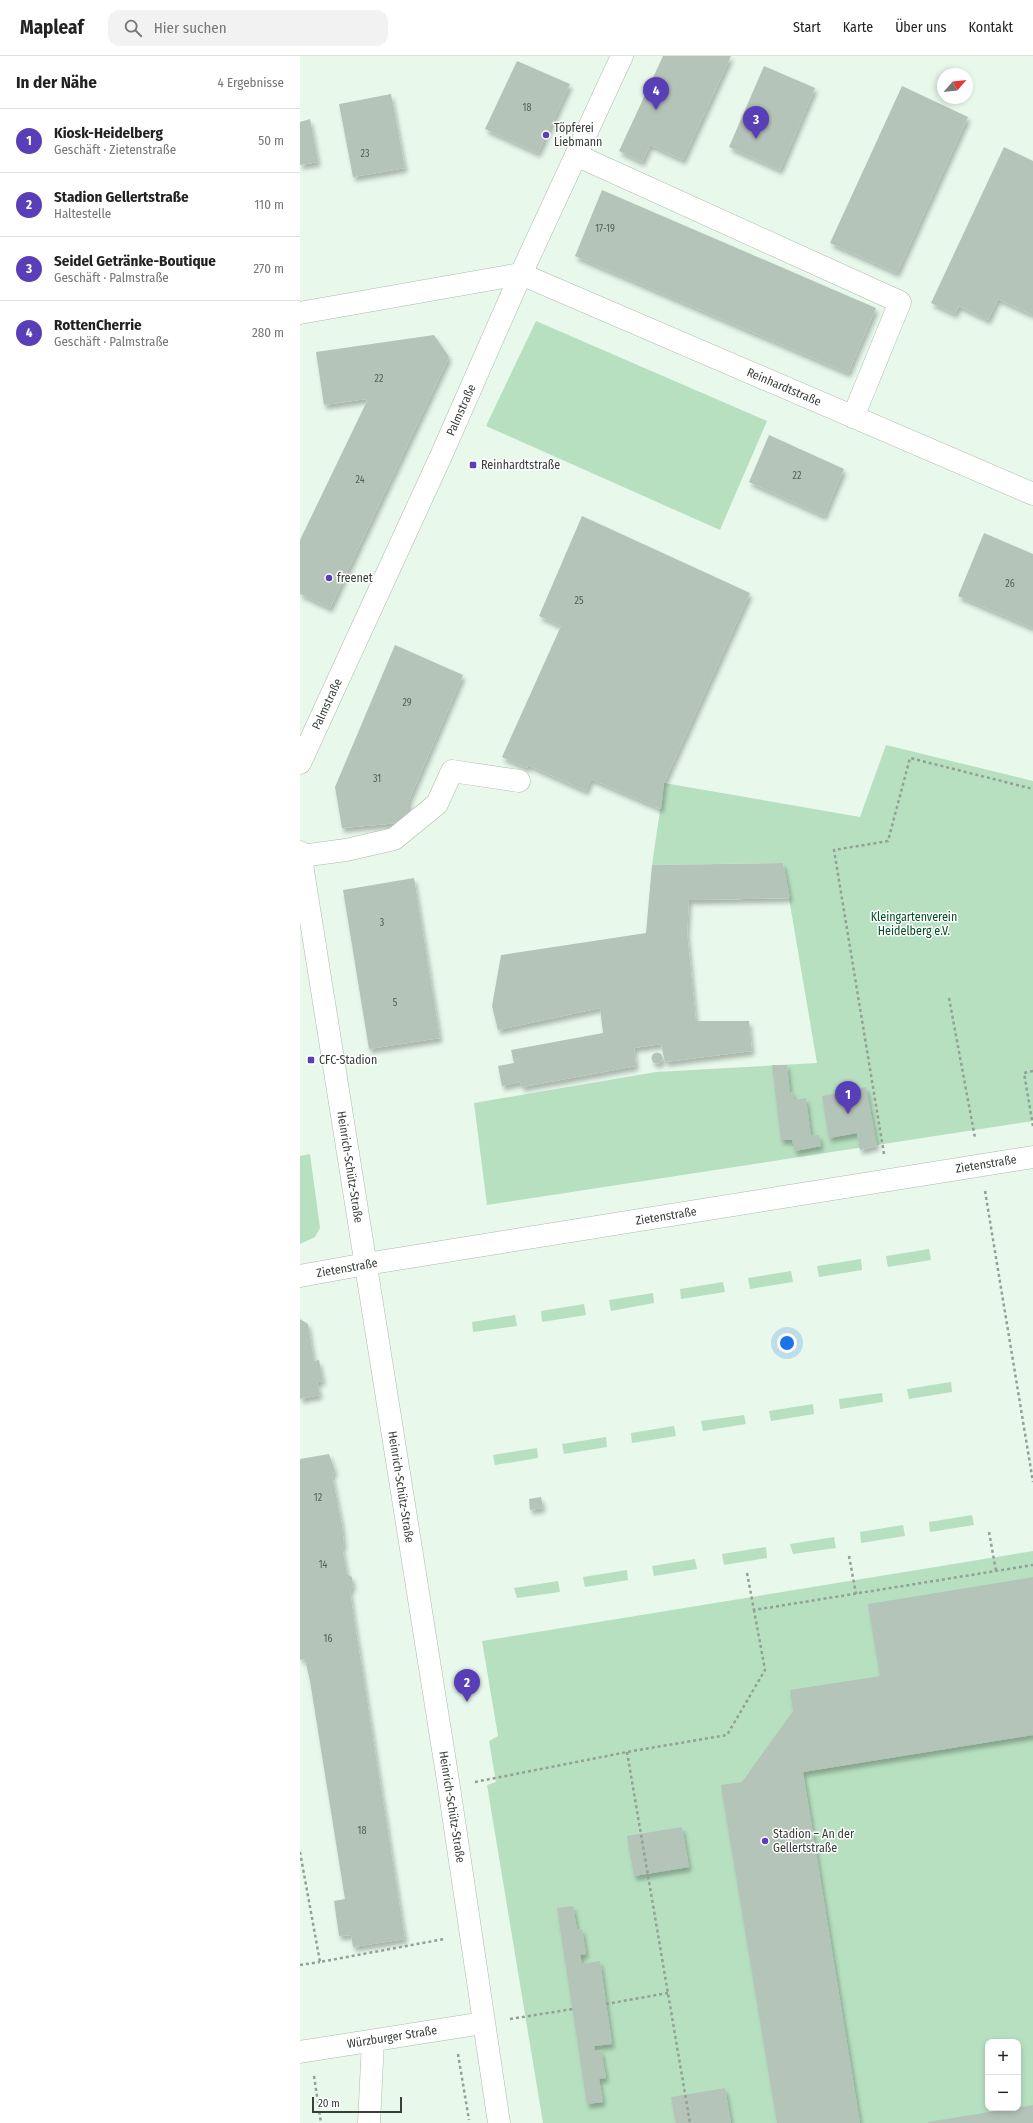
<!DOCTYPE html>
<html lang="de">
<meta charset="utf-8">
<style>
:root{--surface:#fff;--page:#f2f2f2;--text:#222;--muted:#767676;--line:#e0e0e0;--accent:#583fb7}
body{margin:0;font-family:"Fira Sans Condensed",sans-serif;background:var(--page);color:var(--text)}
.controls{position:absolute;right:12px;bottom:12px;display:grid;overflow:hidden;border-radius:8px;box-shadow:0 2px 6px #0003}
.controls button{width:36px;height:36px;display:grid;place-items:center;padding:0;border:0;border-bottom:1px solid var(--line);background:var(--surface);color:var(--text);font:20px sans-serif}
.compass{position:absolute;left:637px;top:12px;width:36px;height:36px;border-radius:50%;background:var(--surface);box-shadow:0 2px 6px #0003;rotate:62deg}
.scale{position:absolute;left:12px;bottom:10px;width:90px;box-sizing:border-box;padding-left:4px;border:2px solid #383e39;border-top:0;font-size:11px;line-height:14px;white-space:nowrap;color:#383e39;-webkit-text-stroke:3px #fff;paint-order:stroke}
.you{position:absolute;left:487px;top:1287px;width:14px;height:14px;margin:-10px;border:3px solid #fff;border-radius:50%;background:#1a73e8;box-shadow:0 0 0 6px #1a73e833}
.badge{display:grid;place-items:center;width:26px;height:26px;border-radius:50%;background:var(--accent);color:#fff;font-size:13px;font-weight:700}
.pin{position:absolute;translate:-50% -33px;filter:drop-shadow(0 1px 2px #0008)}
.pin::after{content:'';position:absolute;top:21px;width:14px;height:12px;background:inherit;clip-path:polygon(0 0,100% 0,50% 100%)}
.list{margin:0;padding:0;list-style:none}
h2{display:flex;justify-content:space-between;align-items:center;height:52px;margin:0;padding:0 16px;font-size:17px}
h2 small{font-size:13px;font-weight:400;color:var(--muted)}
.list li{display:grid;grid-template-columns:26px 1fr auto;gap:12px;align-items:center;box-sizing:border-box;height:64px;padding:0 16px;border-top:1px solid var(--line)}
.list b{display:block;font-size:15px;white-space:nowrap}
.list p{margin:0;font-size:13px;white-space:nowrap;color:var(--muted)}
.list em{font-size:13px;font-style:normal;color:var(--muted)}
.icon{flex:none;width:22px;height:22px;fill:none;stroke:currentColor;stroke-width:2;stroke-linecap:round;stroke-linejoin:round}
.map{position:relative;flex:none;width:733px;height:2067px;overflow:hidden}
header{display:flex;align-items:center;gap:24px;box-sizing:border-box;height:56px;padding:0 20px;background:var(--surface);border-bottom:1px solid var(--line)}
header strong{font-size:19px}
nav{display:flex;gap:22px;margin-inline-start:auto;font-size:14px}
.search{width:280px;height:36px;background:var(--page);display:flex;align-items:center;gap:10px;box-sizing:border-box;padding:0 14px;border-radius:12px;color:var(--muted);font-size:15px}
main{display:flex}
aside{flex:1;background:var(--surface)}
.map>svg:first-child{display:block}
.green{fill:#b7e0c1;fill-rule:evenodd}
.building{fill:#b5c4b8;filter:url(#shadow)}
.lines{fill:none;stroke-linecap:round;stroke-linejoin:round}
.minor-casing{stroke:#abbaae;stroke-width:23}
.major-casing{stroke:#abbaae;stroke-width:23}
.path{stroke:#949f96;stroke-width:2.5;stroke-dasharray:3 3;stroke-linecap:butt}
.minor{stroke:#fff;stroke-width:22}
.major{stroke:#fff;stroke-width:22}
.poi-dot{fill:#583fb7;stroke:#fff;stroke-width:1.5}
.labels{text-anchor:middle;stroke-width:3;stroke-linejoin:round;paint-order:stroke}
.number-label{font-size:10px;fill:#576059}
.poi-label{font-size:12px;fill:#383e39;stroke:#fff;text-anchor:start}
.street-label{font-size:12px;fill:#383e39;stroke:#fff}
.park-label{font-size:12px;fill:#034f25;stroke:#fff}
</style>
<header>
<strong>Mapleaf</strong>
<div class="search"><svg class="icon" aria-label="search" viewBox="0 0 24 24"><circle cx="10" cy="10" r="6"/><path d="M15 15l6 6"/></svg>Hier suchen</div>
<nav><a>Start</a><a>Karte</a><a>Über uns</a><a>Kontakt</a></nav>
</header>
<main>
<aside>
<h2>In der Nähe<small>4 Ergebnisse</small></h2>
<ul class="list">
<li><span class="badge">1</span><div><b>Kiosk-Heidelberg</b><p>Geschäft · Zietenstraße</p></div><em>50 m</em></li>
<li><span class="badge">2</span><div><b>Stadion Gellertstraße</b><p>Haltestelle</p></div><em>110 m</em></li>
<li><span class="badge">3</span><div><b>Seidel Getränke-Boutique</b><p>Geschäft · Palmstraße</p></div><em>270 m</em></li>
<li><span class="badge">4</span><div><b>RottenCherrie</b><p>Geschäft · Palmstraße</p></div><em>280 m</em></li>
</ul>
</aside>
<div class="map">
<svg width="733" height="2067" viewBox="0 0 733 2067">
<defs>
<filter id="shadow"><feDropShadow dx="2.5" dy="4.5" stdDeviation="2" flood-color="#0004"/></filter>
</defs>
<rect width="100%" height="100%" fill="#e8f8eb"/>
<path class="green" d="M236,265L467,365L420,474L186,370Z
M586,689L733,725V1065L187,1149L174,1047L356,1016L517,1007L483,807L352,809L364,727L560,761Z
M10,1098L20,1172L15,1181L0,1188V1100Z
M629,1193L631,1204L588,1211L586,1200Z
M561,1203L562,1214L519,1221L517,1210Z
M491,1215L493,1226L450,1233L448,1222Z
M423,1226L425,1236L381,1243L380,1233Z
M353,1237L354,1247L311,1255L309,1244Z
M284,1248L286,1259L242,1266L241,1255Z
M215,1259L217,1270L173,1276L172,1266Z
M651,1326L652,1336L609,1343L607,1333Z
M582,1337L583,1346L540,1353L539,1343Z
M513,1348L514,1358L471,1365L469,1355Z
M444,1359L446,1368L403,1375L401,1365Z
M374,1370L376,1380L332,1387L331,1377Z
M306,1381L307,1391L264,1398L262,1388Z
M237,1392L238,1402L195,1409L193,1399Z
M672,1459L674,1469L630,1476L629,1466Z
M603,1469L605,1480L561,1487L560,1476Z
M534,1481L536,1492L493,1498L490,1488Z
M466,1491L467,1502L424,1509L422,1498Z
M733,1495V2067H243L187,1729L196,1726L189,1685L198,1680L182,1585ZM688,1986H718V2052H688Z
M395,1503L397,1513L354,1520L352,1510Z
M327,1514L328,1524L285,1531L283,1521Z
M258,1525L260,1536L217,1542L214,1532Z"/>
<path class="building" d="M363,0H431L383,104L350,89L342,106L319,95Z
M217,5L270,28L238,97L185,73Z
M464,10L515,32L480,114L429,91Z
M602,30L668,61L597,217L530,187Z
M91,38L105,112L53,121L39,48Z
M10,63L18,106L0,109V66Z
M704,91L733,105V259L698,243L688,264L659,250L655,258L631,247Z
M302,134L576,252L548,317L275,200Z
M134,279L149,301L30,552L0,538V484L67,345L66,343L24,349L16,296Z
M469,379L544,413L524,460L449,426Z
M282,460L450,537L364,727L361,753L291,723L286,735L228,709L227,712L202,701L261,570L239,560Z
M684,477L733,498V572L658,540Z
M95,589L163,619L109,744V766L42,772L35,731Z
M483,807L490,842L389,844L387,876L396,965H449L452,995L365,1006L361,988L334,992L336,1010L222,1031L220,1026L202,1030L198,1010L214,1007L211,994L303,977L300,952L198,974L192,950L201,899L346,877L352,809Z
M114,822L140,982L69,993L43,834Z
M351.5 1002a5.5 5.5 0 1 1 11 0a5.5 5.5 0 1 1-11 0Z
M472,1009H487L490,1037L493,1036L494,1044L506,1042L511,1080L519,1079L521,1090L495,1095L492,1084H481Z
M566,1031L577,1090L560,1094L557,1077L529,1082L522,1040Z
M0,1263L8,1268L14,1305L19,1304L23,1325L17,1326L20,1339L0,1343Z
M29,1398L35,1415L32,1419L42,1469L44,1490H42L47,1518L52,1521L53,1530L50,1534L53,1556L105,1883L53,1891L51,1879L39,1880L34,1845L45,1843L10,1625L5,1603L0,1604V1403Z
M241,1441L243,1452L230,1454L229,1443Z
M733,1521V1679L503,1716L560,2067H477L421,1729L442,1726L493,1655L490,1634L580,1620L568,1548Z
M382,1771L389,1811L334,1820L327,1780Z
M273,1850L277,1874L282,1873L286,1898L280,1899L282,1908L300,1905L312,1988L294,1990L295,1995L301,1994L306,2022L299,2023L303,2046L287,2048L257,1852Z
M425,2032L431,2067H376L371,2041Z
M733,2049V2067H628V2066Z"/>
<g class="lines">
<g class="minor-casing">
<path id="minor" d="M276,99L600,246L553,361
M0,257L221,218L733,438
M1,800L46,794L94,783L137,748L152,715L219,725
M0,1220L66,1208L733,1101
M0,1996L183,1967
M69,2067L73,1985"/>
</g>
<g class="major-casing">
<path id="major" d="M0,707L141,400L221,218L322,0
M0,796L149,1731L199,2067"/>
</g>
<path class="path" d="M649,942L675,1082
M733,1015L724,1017L733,1070
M584,1098L534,794L588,785L610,702L733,733
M685,1135L733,1426
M689,1476L696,1515
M549,1500L556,1538
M447,1517L454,1554L733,1509
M327,1696L390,2067
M175,1726L327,1696L427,1679L465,1614L454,1554
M0,1796L20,1906L144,1883
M0,1909L20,1906
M306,1948L368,1937
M210,1963L273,1953
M158,1998L169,2064
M14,2020L21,2067"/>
<use href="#minor" class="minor"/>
<use href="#major" class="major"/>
</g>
<g class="poi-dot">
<circle cx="246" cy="79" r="4"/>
<rect x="169" y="405" width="8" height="8" rx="2"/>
<circle cx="29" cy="522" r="4"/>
<rect x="7" y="1000" width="8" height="8" rx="2"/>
<circle cx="465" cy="1785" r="4"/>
</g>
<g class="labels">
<g class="number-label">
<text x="227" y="55">18</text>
<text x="65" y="101">23</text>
<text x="305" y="176">17-19</text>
<text x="79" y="326">22</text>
<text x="497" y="423">22</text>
<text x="60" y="427">24</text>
<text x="710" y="531">26</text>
<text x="279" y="548">25</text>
<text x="107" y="650">29</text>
<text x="77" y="726">31</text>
<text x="82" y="870">3</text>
<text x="95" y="950">5</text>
<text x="18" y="1445">12</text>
<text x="23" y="1512">14</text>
<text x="28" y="1586">16</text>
<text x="62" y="1778">18</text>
</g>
<g class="poi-label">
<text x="254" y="76">Töpferei<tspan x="254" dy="14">Liebmann</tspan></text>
<text x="181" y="413">Reinhardtstraße</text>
<text x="37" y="526">freenet</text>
<text x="19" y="1008">CFC-Stadion</text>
<text x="473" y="1782">Stadion – An der<tspan x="473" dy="14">Gellertstraße</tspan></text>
</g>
<g class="street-label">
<text transform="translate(484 331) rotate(23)" y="4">Reinhardtstraße</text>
<text transform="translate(161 354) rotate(-66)" y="4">Palmstraße</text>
<text transform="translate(27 648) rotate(-65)" y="4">Palmstraße</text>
<text transform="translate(686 1108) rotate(-9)" y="4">Zietenstraße</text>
<text transform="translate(50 1111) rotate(81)" y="4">Heinrich-Schütz-Straße</text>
<text transform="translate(366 1160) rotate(-9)" y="4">Zietenstraße</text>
<text transform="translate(47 1212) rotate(-10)" y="4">Zietenstraße</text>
<text transform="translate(101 1431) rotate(81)" y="4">Heinrich-Schütz-Straße</text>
<text transform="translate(152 1751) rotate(81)" y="4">Heinrich-Schütz-Straße</text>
<text transform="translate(92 1981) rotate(-9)" y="4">Würzburger Straße</text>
</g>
<g class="park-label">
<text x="614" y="865">Kleingartenverein<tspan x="614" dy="14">Heidelberg e.V.</tspan></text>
</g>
</g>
</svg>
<div class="controls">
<button>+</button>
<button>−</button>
</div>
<svg class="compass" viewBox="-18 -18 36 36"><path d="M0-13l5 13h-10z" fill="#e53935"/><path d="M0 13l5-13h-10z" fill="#767676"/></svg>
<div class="scale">20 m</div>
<div class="you"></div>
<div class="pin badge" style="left:548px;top:1058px">1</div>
<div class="pin badge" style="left:167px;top:1646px">2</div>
<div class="pin badge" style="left:456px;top:83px">3</div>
<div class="pin badge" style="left:356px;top:54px">4</div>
</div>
</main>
